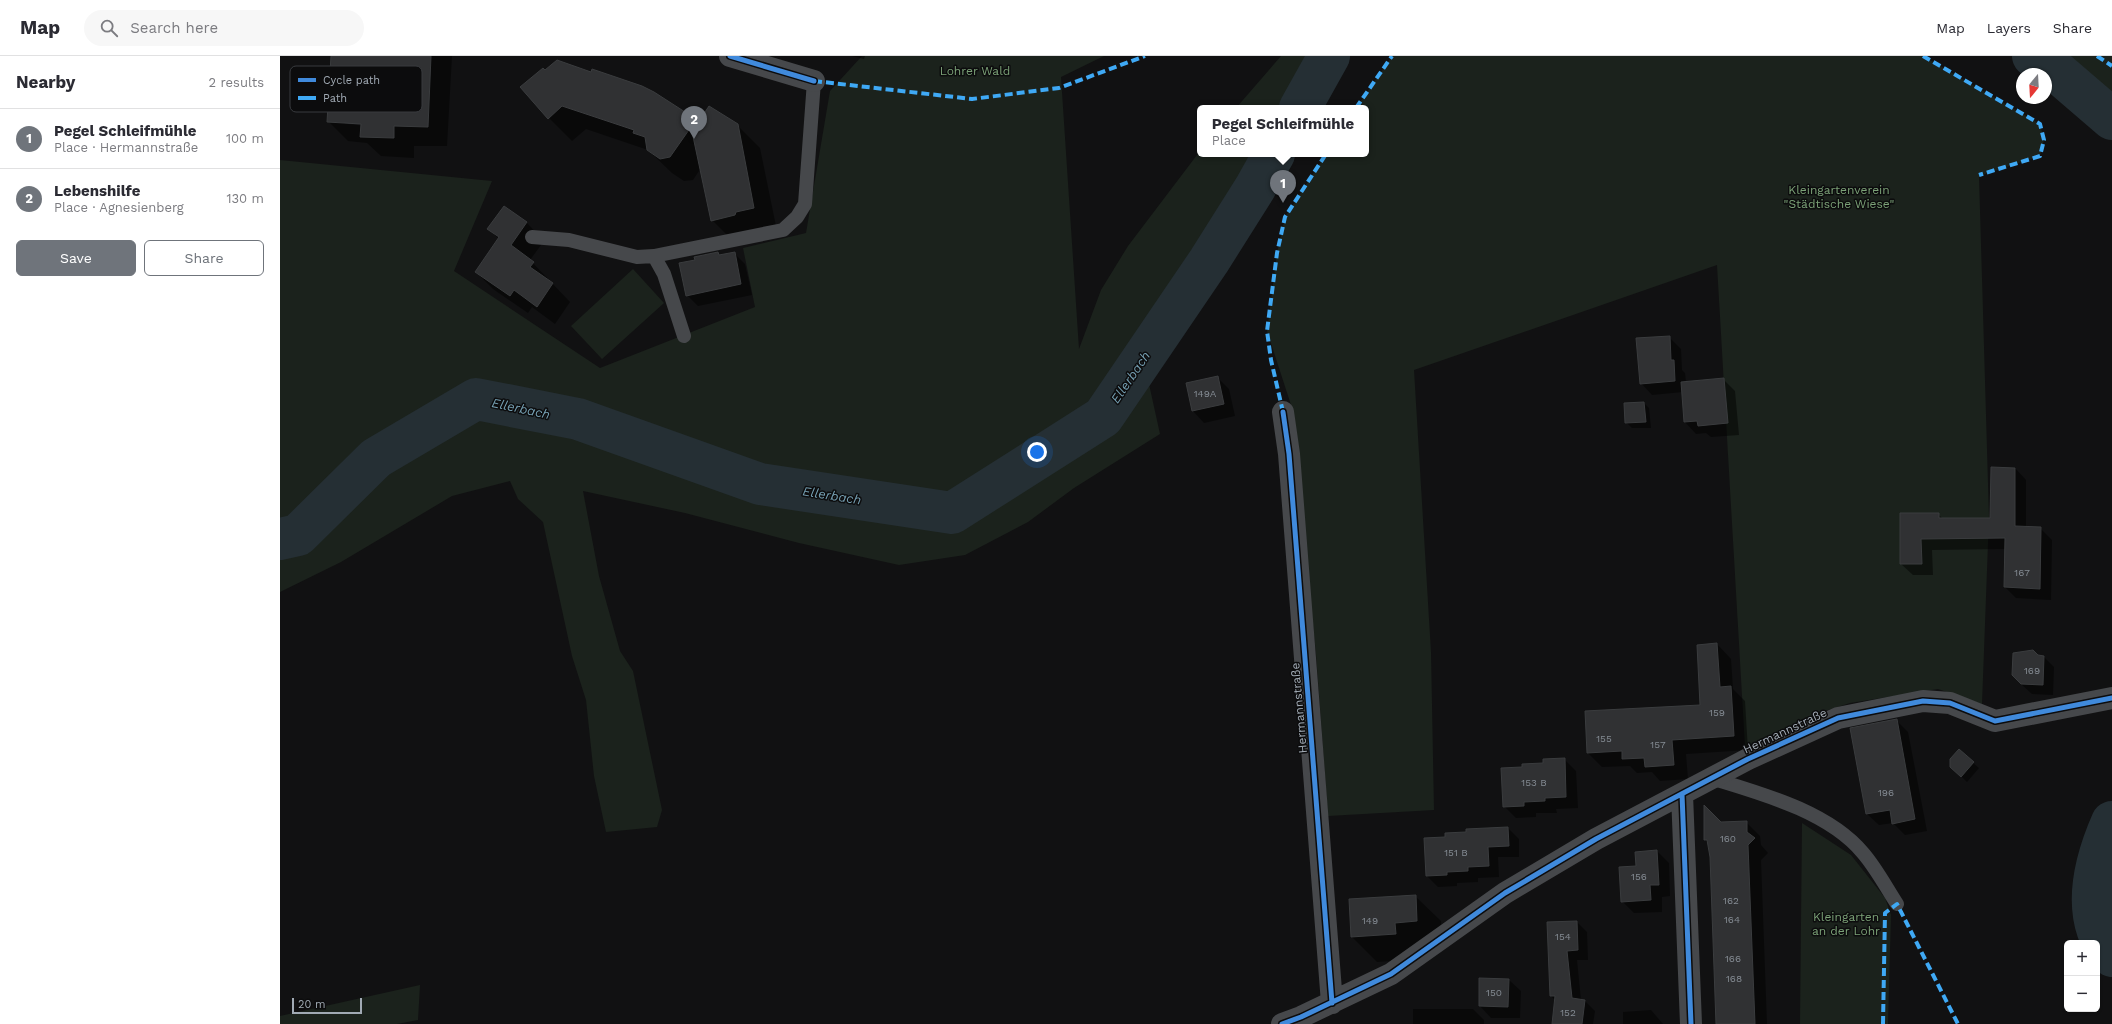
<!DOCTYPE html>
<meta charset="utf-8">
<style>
:root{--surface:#fff;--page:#f7f7f7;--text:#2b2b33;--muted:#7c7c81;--line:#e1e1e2;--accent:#6f747b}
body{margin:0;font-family:"Work Sans",sans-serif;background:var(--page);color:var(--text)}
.controls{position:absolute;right:12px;bottom:12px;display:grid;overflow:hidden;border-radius:6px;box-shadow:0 1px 3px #0004}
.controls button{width:36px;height:36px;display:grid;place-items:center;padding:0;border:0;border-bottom:1px solid var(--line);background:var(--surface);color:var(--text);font:20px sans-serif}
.compass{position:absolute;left:1736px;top:12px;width:36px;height:36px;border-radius:50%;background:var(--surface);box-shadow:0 1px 3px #0004;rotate:198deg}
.scale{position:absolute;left:12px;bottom:10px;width:70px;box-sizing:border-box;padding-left:4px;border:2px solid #a1aab4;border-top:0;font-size:11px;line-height:14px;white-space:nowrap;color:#a1aab4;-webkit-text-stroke:3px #0c0c0d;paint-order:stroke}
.you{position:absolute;left:757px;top:396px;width:14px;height:14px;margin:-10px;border:3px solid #fff;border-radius:50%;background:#1a73e8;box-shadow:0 0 0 6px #1a73e833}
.badge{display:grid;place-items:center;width:26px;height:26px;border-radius:50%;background:var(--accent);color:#fff;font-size:13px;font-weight:700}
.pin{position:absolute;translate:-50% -33px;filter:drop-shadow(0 1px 2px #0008)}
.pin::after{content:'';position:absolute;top:21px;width:14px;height:12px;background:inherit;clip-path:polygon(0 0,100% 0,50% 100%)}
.popup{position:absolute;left:917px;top:49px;width:172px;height:52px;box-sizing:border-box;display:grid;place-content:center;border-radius:6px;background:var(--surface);filter:drop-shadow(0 1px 3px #0005);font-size:13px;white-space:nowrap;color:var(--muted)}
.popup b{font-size:15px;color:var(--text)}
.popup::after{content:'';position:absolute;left:50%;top:100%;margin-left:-8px;border:8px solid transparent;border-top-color:var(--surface)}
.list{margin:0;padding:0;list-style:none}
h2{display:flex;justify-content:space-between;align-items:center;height:52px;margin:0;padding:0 16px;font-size:17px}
h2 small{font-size:13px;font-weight:400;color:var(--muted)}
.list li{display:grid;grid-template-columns:26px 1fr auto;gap:12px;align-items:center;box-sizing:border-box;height:60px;padding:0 16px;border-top:1px solid var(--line)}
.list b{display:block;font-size:15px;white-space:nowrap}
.list p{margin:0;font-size:13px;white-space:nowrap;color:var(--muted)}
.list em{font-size:13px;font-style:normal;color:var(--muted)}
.actions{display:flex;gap:8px;padding:12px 16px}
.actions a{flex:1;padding:9px 0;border:1px solid var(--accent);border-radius:6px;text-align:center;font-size:14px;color:var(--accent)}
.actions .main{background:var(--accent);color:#fff}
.icon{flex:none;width:22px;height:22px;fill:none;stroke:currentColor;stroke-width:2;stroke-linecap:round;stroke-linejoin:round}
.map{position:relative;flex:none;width:1832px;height:968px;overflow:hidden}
header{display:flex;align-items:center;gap:24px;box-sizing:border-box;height:56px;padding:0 20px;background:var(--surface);border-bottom:1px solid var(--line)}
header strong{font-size:19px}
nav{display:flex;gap:22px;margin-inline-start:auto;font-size:14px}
.search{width:280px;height:36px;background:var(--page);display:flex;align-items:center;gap:10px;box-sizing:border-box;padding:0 14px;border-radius:22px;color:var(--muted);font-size:15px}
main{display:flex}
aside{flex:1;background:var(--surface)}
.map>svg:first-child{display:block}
.green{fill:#1b221c}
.shadow{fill:#0007;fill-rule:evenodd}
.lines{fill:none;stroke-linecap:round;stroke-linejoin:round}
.river{stroke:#252f34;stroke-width:42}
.building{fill:#303133;stroke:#3a3c3e}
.service{stroke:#46484b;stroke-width:14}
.minor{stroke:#46484b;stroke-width:22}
.quiet{stroke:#3fa9f5;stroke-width:4;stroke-dasharray:8 4;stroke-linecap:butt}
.cycleway-casing{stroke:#0c0c0d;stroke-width:8}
.cycleway{stroke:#408adc;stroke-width:5}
.labels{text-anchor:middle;stroke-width:3;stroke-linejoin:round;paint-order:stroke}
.number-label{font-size:10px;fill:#858c94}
.park-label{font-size:12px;fill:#7ba177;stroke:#0c0c0d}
.street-label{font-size:12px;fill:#a1aab4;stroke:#0c0c0d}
.water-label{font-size:13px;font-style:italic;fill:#759fb2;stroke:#0c0c0d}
.key{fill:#0c0c0d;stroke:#393b3f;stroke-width:1}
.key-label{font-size:11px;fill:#a1aab4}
</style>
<header>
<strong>Map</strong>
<div class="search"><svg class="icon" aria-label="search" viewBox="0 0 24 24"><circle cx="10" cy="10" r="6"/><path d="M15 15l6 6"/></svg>Search here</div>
<nav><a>Map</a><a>Layers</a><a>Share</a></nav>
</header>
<main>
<aside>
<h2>Nearby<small>2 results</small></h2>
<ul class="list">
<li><span class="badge">1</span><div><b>Pegel Schleifmühle</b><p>Place · Hermannstraße</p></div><em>100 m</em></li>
<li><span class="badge">2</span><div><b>Lebenshilfe</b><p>Place · Agnesienberg</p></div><em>130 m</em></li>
</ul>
<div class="actions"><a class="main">Save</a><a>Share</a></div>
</aside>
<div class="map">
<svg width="1832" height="968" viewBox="0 0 1832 968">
<rect width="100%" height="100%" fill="#111112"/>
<path class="green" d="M582,0H824L781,21L799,293L821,234L848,190L920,95V98H1010L952,194L914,247L869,328L880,378L794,432L748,466L685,499L619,509L519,487L405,457L303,435L319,520L340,595L353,615L382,754L377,771L326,776L314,720L306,644L292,600L263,466L238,443L230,425L172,440L61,506L0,536V104L212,125L174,215L320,312L475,251L463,192L526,177L550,35Z
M1001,0H1064L1038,52H956Z
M1112,0H1643L1760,68L1764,84L1760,100L1699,120L1709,461L1702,648L1658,633L1570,647L1536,658L1465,691L1437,209L1134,314L1151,596L1154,754L1048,760L1036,598L1011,349L987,275L997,197L1005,161L1046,98H1086V52H1076Z
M1761,0H1832V46Z
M353,213L384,247L322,303L291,270Z
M1522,767L1571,799L1605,842L1611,859L1608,968H1520Z
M140,929L138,964L117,968H0V960Z"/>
<path class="shadow" d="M52,0H172L167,90H134V102L101,100L87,87L68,85L48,65ZM68,66L86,68V70L68,68Z
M572,0H585L584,3Z
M265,15L419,66L457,69L480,92L497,175L455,187L432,164L421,112L413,124L404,125L392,117L368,94L306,73L292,85L269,62Z
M224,151L247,167L264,185L250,204L290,246L275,268L252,251L248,257L213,233L196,216L219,183L209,173Z
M437,197L440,200L454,197L465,208L472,239L418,250L407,239L416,204Z
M1389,281L1401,293L1402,314L1405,317L1406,326L1443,323L1455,335L1459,379L1431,381L1426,377L1416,378L1405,366L1403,336L1372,339L1361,327Z
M937,321L949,333L955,360L924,367L913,355Z
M1364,347L1369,352L1371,372H1352L1346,366Z
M1735,412L1746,424V472H1760L1772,484L1771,544L1736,542L1725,531V493L1652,494L1653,519H1633L1621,508L1658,458L1663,463H1711Z
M1437,588L1451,603L1453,633L1465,645L1468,694L1406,698L1408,723L1380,725L1372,716L1357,717L1350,710L1322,711L1308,697L1421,650Z
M1757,600L1764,601L1774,611L1773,639L1752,638L1741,628Z
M1616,664L1628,676L1647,775L1625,779L1613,767L1599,769L1587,758Z
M1284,703L1296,715L1298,752L1276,753L1277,757H1256V761L1236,762L1224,750L1244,712Z
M1693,707L1699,712L1687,726L1677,716Z
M1466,766L1480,780L1481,789L1488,797L1481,804L1487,968H1437L1431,800L1429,788L1425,784L1440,767Z
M1228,772L1239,783V801H1218L1219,821L1198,822V826L1177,827V830L1158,831L1147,820L1145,783L1166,782Z
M1377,795L1389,807L1390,840L1382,841V856L1354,857L1342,845L1357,811Z
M1135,840L1161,865L1162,890L1141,903L1097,906L1072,881Z
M1297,866L1307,876L1308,904H1297L1301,944L1305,945L1315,955L1313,968H1273L1276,945L1271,940Z
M1200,923L1229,924L1241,935L1240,962H1211L1200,950Z
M1133,953H1193L1204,964V968H1133Z
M1371,954L1383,968H1343V956Z"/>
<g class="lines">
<path class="river" d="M1753,0L1775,14L1832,63
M1020,52L1049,0
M0,483L18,479L96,402L196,343L298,363L480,428L672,457L823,361L929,205L975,132L994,98
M1832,766C1814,807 1800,861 1832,900"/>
</g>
<path class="building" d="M51,0H151L148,71L114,70V82L80,81L81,68L47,66Z
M277,4L311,16L312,13L362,30L374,36L419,65L429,50L458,68L474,152L456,156L455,159L431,165L411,71L390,101L380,103L367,94L365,81L353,77L354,74L282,50L268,63L240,31L263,12L265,14Z
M224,150L247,166L231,189L254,206L250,211L273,227L257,251L234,234L230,240L195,216L219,181L207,173Z
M438,196L439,199L455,196L461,228L406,240L399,207L415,204L414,201Z
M1390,280L1391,304H1394L1395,325L1360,328L1356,282Z
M938,320L944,348L912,355L906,327Z
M1444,322L1448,367L1418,370L1417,365L1404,366L1401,326Z
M1364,346L1366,366L1345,367L1344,347Z
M1711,411L1735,412V470L1761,471L1760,533L1724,531L1725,482L1641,483L1642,508H1620V457H1659V462H1710Z
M1437,587L1440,631L1451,630L1454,680L1392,684L1394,709L1365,711L1364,702L1342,703V695L1307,697L1305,655L1420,649L1417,589Z
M1753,594L1758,599L1764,600L1763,629L1741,628L1732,619L1733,597Z
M1617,663L1635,763L1612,768L1610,754L1586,758L1570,672Z
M1679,693L1694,706L1681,721L1670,711V703Z
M1285,702L1286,741L1265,742V745L1244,746V750L1223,751L1221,712L1242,711V708L1263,707V703Z
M1424,749L1441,766L1467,765V776L1475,782L1468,789L1475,968H1436L1430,801L1427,784H1424Z
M1228,771L1229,790L1208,791L1209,810L1188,811V815L1167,816V819L1146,820L1144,782L1165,781V777L1186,776V773Z
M1377,794L1379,829H1370L1371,844L1341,846L1339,811L1356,810L1355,796Z
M1136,839L1137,865L1115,867L1116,878L1071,881L1069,843Z
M1297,865L1298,894L1287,895L1292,942L1305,944L1302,968H1272L1275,940H1270L1267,866Z
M1199,922L1229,923L1228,951L1199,950Z"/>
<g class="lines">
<path class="service" d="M252,181L289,184L357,201L374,200L503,174L517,161L525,148L534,25
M374,200L384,218L404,280
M1434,723C1483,738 1549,756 1583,797C1596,812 1606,831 1617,848"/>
<path class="minor" d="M450,0L534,25
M1003,356L1009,398L1052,947
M1402,738L1411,968
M1002,968L1021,961L1111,918L1225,837L1316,783L1468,703L1558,662L1643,645L1670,647L1715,665L1832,642"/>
<path class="quiet" d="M1643,0L1760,68L1764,84L1760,100L1699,119
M1817,0L1832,10
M534,25L692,43L779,32L865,0
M1076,52L1112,0
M1003,356L991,304L987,275L997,197L1005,161L1046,98
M1603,968L1605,857L1617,848L1678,968"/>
<g class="cycleway-casing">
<path id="cycleway" d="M450,0L534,25
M1003,356L1009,398L1052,947
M1402,738L1411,968
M1002,968L1021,961L1111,918L1225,837L1316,783L1468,703L1558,662L1643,645L1670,647L1715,665L1832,642"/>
</g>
<use href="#cycleway" class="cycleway"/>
</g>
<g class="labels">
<g class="number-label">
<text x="925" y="341">149A</text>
<text x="1742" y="520">167</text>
<text x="1752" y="618">169</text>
<text x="1437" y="660">159</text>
<text x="1324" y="686">155</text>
<text x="1378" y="692">157</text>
<text x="1254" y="730">153 B</text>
<text x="1606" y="740">196</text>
<text x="1448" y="786">160</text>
<text x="1176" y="800">151 B</text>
<text x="1359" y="824">156</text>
<text x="1451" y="848">162</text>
<text x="1452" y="867">164</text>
<text x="1090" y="868">149</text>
<text x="1283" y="884">154</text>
<text x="1453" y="906">166</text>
<text x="1454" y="926">168</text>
<text x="1214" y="940">150</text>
<text x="1288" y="960">152</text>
</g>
<g class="park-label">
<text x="695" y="19">Lohrer Wald</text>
<text x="1559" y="138">Kleingartenverein<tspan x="1559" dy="14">"Städtische Wiese"</tspan></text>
<text x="1566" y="865">Kleingarten<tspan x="1566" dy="14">an der Lohr</tspan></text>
</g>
<g class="street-label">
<text transform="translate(1019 652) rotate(-95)" y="4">Hermannstraße</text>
<text transform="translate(1505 675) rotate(-25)" y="4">Hermannstraße</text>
</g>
<g class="water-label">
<text transform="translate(850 321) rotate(-56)" y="5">Ellerbach</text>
<text transform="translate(241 352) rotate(12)" y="5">Ellerbach</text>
<text transform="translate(552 439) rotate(9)" y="5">Ellerbach</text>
</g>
</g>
<rect x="10" y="10" width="132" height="46" rx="6" class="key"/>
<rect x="18" y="22" width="18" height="4" fill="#408adc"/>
<rect x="18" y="40" width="18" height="4" fill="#3fa9f5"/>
<g class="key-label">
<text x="43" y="28">Cycle path</text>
<text x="43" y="46">Path</text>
</g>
</svg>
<div class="controls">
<button>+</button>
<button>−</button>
</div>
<svg class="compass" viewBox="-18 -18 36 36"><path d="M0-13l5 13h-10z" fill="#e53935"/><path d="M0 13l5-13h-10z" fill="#7c7c81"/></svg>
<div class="scale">20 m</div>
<div class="you"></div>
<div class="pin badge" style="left:1003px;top:147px">1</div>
<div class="popup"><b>Pegel Schleifmühle</b>Place</div>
<div class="pin badge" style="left:414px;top:83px">2</div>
</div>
</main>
